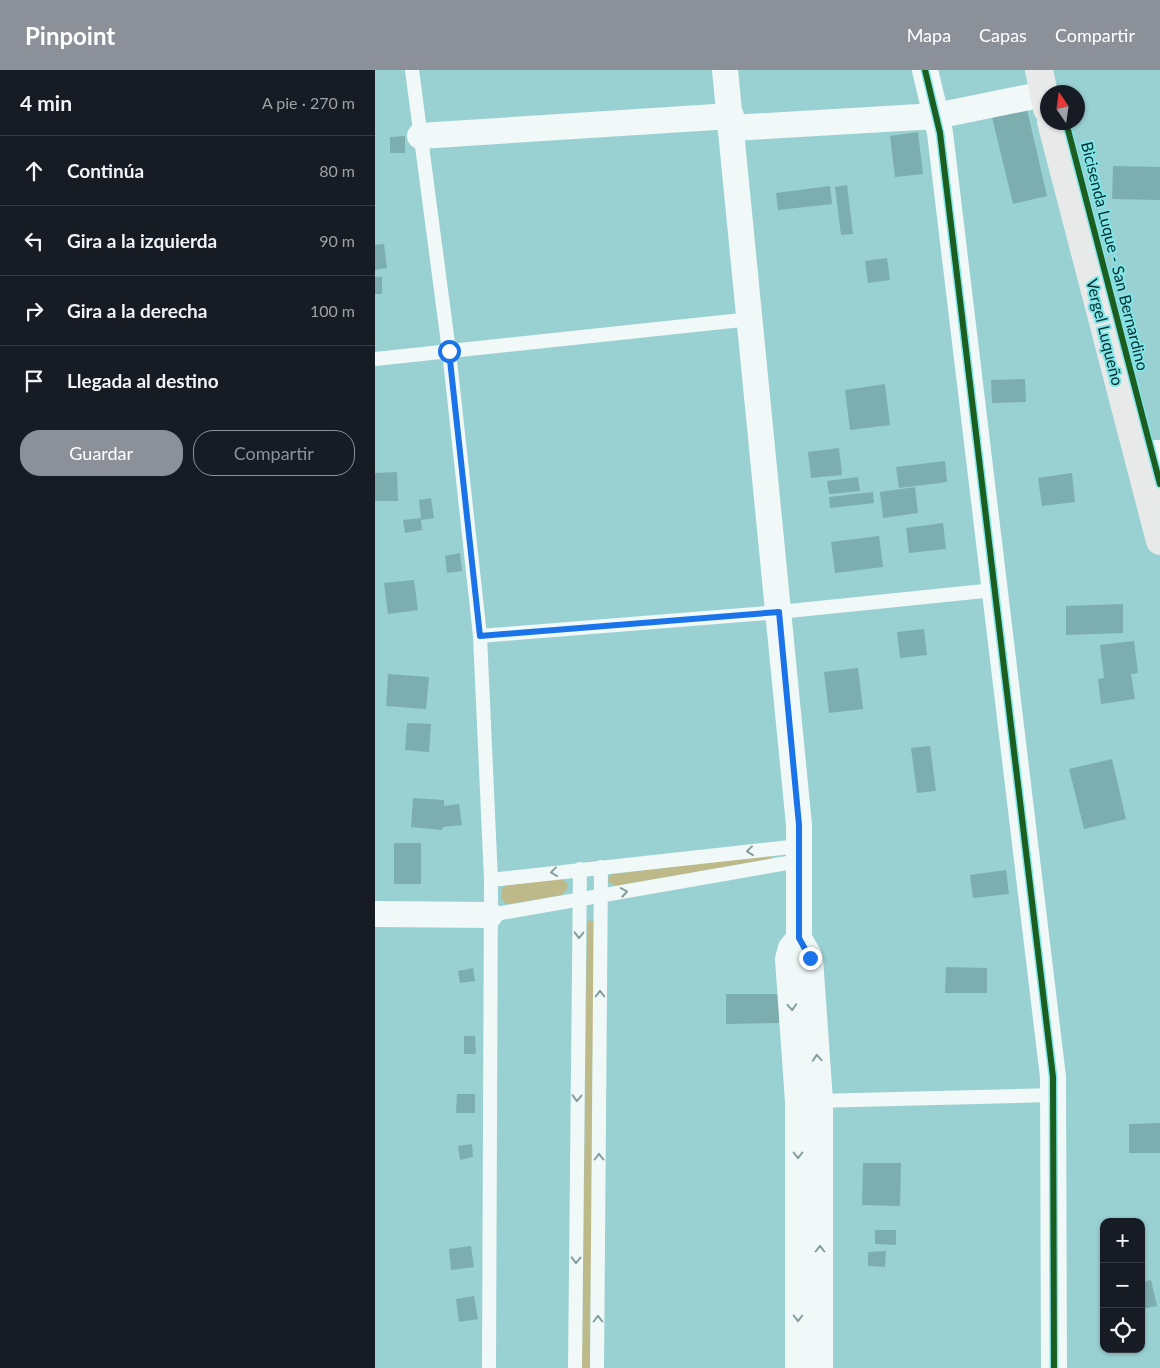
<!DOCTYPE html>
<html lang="es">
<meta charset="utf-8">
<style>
:root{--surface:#171b24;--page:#242831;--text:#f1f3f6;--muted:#9ea1a6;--line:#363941;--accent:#8c9099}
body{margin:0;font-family:Lato,sans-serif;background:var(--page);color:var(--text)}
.controls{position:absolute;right:15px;bottom:15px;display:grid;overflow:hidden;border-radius:10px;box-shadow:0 1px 4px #0004}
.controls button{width:45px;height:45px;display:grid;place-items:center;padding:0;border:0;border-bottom:1px solid var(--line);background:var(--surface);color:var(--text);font:25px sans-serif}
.compass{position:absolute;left:665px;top:15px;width:45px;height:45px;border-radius:50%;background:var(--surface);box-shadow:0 1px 4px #0004;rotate:347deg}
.stop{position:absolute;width:15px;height:15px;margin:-11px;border:4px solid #1a73e8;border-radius:50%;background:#fff}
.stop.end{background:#1a73e8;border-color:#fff;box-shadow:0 1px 5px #0008}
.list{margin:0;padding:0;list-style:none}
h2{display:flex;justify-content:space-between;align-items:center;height:65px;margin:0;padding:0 20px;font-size:21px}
h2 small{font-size:16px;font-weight:400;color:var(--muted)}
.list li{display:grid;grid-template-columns:32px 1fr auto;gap:15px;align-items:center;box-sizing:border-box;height:70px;padding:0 20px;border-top:1px solid var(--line)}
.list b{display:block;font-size:19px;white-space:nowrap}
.list em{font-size:16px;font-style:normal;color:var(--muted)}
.actions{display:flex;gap:10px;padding:15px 20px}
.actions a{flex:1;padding:11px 0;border:1px solid var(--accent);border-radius:20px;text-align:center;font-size:18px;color:var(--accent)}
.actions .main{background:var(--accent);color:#fff}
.icon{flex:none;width:28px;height:28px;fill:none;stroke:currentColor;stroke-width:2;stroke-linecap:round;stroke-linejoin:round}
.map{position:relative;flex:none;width:785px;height:1298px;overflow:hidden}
header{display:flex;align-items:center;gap:30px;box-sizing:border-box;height:70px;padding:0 25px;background:var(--accent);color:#fff}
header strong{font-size:24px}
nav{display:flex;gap:28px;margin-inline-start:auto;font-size:18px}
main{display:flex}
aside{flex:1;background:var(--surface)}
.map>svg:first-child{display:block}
.green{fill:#beb989}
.building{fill:#7daeaf}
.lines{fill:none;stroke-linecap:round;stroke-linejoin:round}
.service{stroke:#f0f8f8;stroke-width:14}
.minor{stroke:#f0f8f8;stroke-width:26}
.primary{stroke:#e8e9e9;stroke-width:28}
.cycleway-casing{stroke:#82e6e8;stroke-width:9}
.cycleway{stroke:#1b5e20;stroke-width:6}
.oneway{stroke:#849d9e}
.route{stroke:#1a73e8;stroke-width:6}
.labels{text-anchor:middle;stroke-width:4;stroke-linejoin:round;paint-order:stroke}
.street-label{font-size:16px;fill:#002e2f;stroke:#82e6e8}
</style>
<header>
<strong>Pinpoint</strong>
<nav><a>Mapa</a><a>Capas</a><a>Compartir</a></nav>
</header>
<main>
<aside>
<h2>4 min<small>A pie · 270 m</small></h2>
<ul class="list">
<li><svg class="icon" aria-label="ahead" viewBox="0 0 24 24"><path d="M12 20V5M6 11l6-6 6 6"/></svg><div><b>Continúa</b></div><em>80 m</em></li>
<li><svg class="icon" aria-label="left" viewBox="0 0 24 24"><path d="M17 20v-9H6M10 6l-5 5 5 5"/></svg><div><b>Gira a la izquierda</b></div><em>90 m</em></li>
<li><svg class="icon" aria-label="right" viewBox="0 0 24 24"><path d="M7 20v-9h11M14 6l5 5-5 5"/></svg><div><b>Gira a la derecha</b></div><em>100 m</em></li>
<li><svg class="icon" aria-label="arrive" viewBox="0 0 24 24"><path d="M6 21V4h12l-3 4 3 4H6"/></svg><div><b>Llegada al destino</b></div></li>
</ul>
<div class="actions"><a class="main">Guardar</a><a>Compartir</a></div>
</aside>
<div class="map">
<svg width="785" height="1298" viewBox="0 0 785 1298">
<rect width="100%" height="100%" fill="#99d0d1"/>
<path class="green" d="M688,53H694L785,404V425Z
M395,785L397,787L395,789L240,816L233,811L234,806L239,804Z
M186,809L192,813L193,818L187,825L135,834H131L126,828L127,819L132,815Z
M213,850L219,852L215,1298H207L212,852Z"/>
<path class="building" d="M651,35L672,126L638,134L616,43Z
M543,62L548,104L520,107L515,66Z
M30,66V83H15V67Z
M738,96L785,97V130L737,129Z
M472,115L478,164L466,165L460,117Z
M455,116L457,134L403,140L401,123Z
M9,174L12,198L0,200V175Z
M512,188L515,210L493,213L490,191Z
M0,207H7V224H0Z
M650,309L651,332L617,333L616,310Z
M510,314L515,355L475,360L470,320Z
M464,378L467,405L436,408L433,382Z
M570,391L572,412L524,418L521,397Z
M22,402L23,431H0V403Z
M697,403L700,432L667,436L663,408Z
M483,407L485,421L454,424L452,411Z
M540,417L543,443L508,448L505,422Z
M498,422L499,433L455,438L454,427Z
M56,428L59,448L46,450L47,460L30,463L28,450L46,448L44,430Z
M568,453L571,479L534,483L531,458Z
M504,466L508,497L460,503L456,472Z
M85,483L87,501L72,503L70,486Z
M39,510L43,540L13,544L9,513Z
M748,534V563L691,565V536Z
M549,559L552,585L525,588L522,562Z
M759,571L763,603L756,604L760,629L726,634L723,609L729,608L725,575Z
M483,598L488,639L454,643L449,602Z
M13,604L54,607L51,639L11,636Z
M32,653L56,654L54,682L30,680Z
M555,676L561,721L542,723L536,678Z
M737,689L751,749L709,759L694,699Z
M38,728L69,730V736L84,734L87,755L68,757L67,760L36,757Z
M19,773H46V814H19Z
M631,800L634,824L598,828L595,805Z
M571,897L612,898V923H570Z
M98,898L100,911L85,913L83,901Z
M351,924H404V953L351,954Z
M89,966H100L101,984H89Z
M82,1024H100V1043H81Z
M785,1053V1083H754V1054Z
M97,1074L98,1087L85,1090L83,1076Z
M488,1093H526L525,1136L487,1135Z
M500,1160H521V1175L500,1174Z
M96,1176L99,1197L76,1200L74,1179Z
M511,1181L510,1197L493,1196V1182Z
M776,1210L782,1236L766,1239V1213Z
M99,1226L103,1249L84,1252L81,1229Z"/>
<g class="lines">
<path class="service" d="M37,0L74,281L105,566L116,810L114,1298
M0,289L376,249
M105,566L404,542L619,520
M116,810L424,776
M115,845L424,791
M439,1031L678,1025
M200,1298L205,799
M222,1298L226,797"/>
<path class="minor" d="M350,0L424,755V868L435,888L445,1031V1298
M550,0L565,63L678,1007L679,1298
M357,58L561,46L669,24
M45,66L356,46
M762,383H785
M0,844L115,845
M423,1298V1032L413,889L416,878L424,868"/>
<path class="primary" d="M664,0L672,39
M676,52L785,471"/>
<g class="cycleway-casing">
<path id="cycleway" d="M550,0L565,63L678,1007L679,1298
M691,52L785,414"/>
</g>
<use href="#cycleway" class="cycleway"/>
</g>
<defs><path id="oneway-chevron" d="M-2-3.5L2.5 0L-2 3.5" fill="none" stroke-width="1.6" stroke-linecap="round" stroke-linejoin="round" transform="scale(1.25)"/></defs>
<g class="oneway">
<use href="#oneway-chevron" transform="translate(375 781) rotate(174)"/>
<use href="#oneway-chevron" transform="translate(179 802) rotate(173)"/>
<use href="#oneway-chevron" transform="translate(249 822) rotate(-10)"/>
<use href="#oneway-chevron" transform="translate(204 865) rotate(91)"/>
<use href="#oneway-chevron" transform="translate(225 924) rotate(-90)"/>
<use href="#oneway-chevron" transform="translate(417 937) rotate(86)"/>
<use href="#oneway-chevron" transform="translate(442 988) rotate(-94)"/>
<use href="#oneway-chevron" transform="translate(202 1028) rotate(91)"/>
<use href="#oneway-chevron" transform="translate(423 1085) rotate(90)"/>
<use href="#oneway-chevron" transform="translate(224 1087) rotate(-90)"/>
<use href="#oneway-chevron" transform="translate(445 1179) rotate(-90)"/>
<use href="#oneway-chevron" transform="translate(201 1190) rotate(91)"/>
<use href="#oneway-chevron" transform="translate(423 1248) rotate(90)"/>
<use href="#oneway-chevron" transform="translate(223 1249) rotate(-90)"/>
</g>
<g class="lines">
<path class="route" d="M74,281L105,566L404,542L424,755V868L435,888"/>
</g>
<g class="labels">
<g class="street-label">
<text transform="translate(740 186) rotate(76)" y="6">Bicisenda Luque - San Bernardino</text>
<text transform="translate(730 262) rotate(76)" y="6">Vergel Luqueño</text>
</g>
</g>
</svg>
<div class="controls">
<button>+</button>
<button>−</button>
<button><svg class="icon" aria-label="locate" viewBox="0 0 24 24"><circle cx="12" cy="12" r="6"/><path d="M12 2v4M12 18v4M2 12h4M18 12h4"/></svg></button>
</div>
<svg class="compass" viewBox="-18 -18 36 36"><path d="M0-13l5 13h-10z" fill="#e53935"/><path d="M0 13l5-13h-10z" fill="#9ea1a6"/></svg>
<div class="stop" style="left:74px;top:281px"></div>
<div class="stop end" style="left:435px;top:888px"></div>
</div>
</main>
